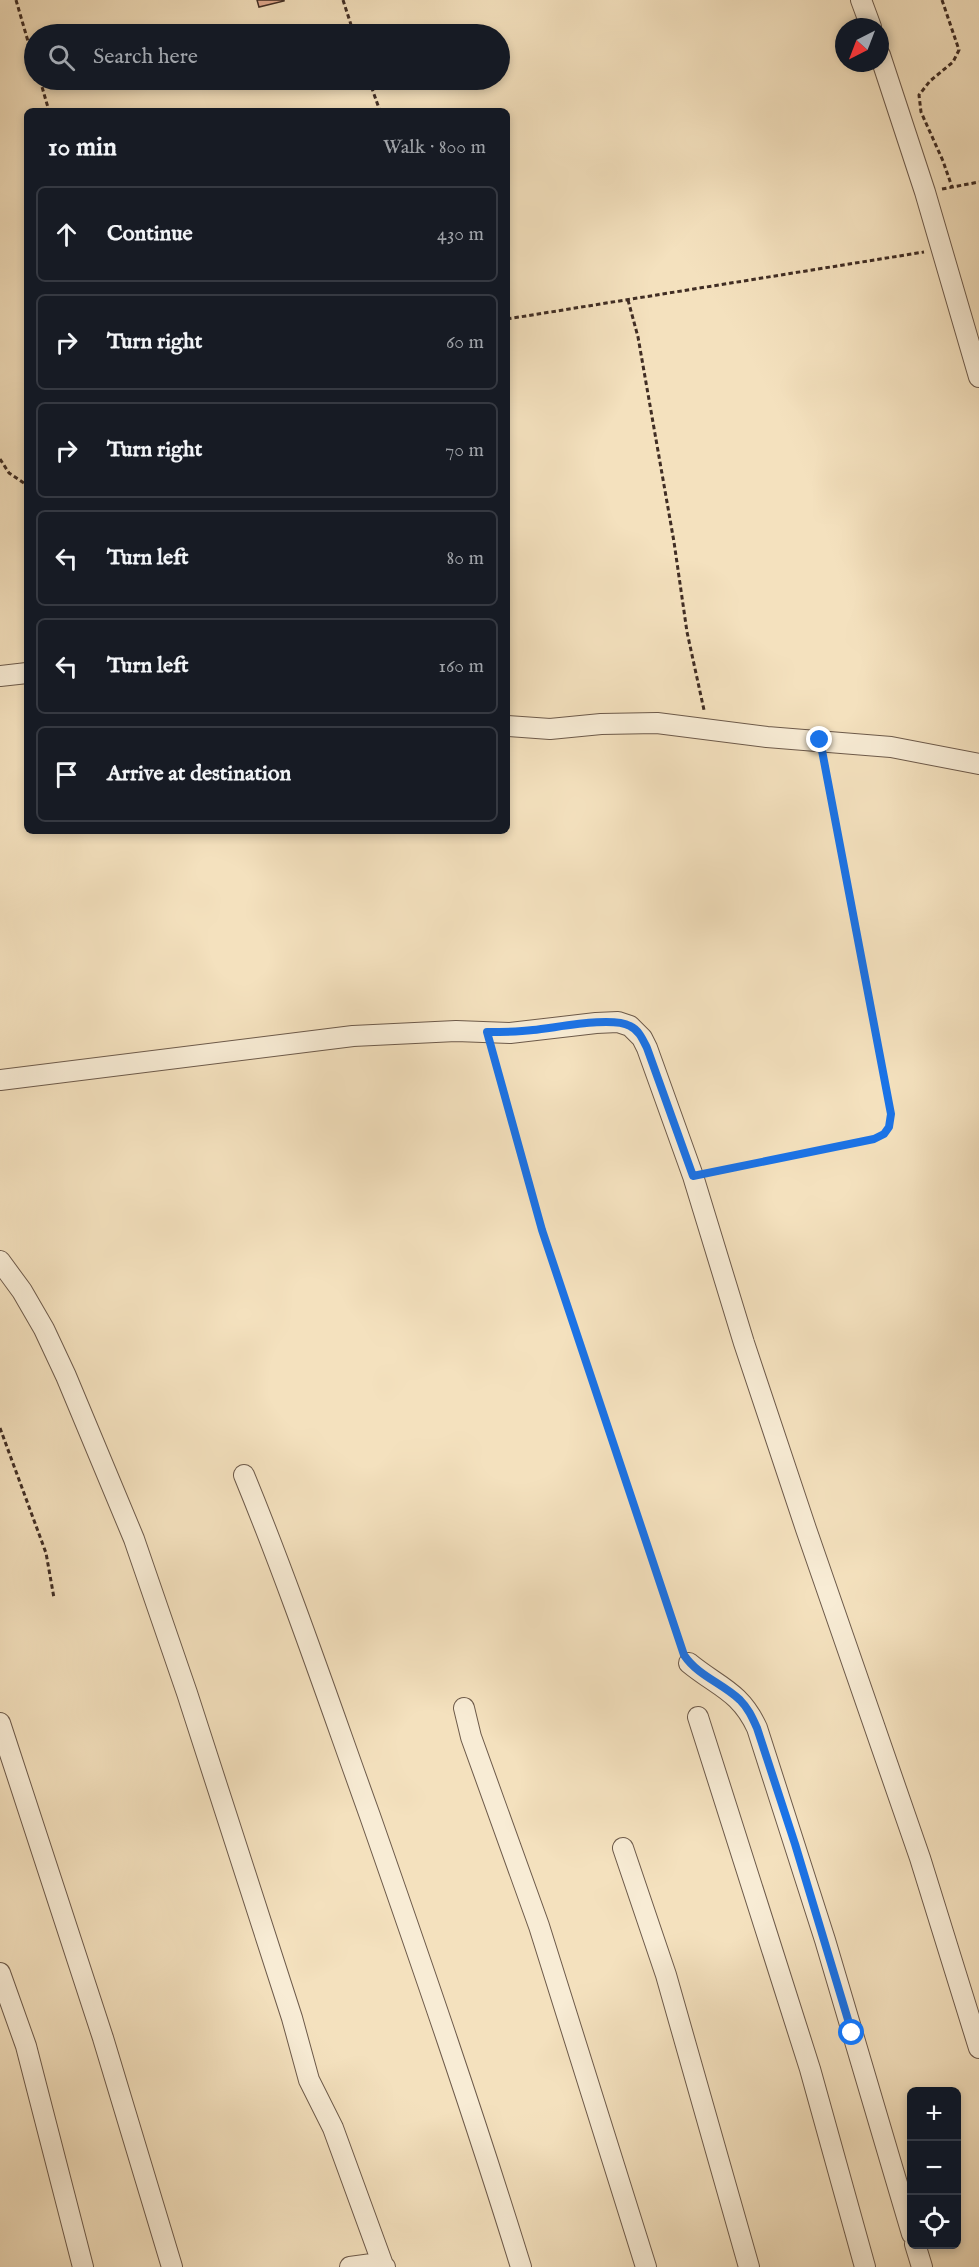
<!DOCTYPE html>
<meta charset="utf-8">
<style>
:root{--surface:#171b24;--page:#242831;--text:#f1f3f6;--muted:#9ea1a6;--line:#363941}
body{margin:0;font-family:"IM FELL English",serif;background:var(--page);color:var(--text)}
.controls{position:absolute;right:18px;bottom:18px;display:grid;overflow:hidden;border-radius:9px;box-shadow:0 3px 9px #0003}
.controls button{width:54px;height:54px;display:grid;place-items:center;padding:0;border:0;border-bottom:2px solid var(--line);background:var(--surface);color:var(--text);font:30px sans-serif}
.compass{position:absolute;left:835px;top:18px;width:54px;height:54px;border-radius:50%;background:var(--surface);box-shadow:0 3px 9px #0003;rotate:222deg}
.stop{position:absolute;width:18px;height:18px;margin:-14px;border:4px solid #1a73e8;border-radius:50%;background:#fff}
.stop.end{background:#1a73e8;border-color:#fff;box-shadow:0 2px 6px #0008}
.list{margin:0;padding:0;list-style:none}
h2{display:flex;justify-content:space-between;align-items:center;height:78px;margin:0;padding:0 24px;font-size:26px}
h2 small{font-size:20px;font-weight:400;color:var(--muted)}
.list li{display:grid;grid-template-columns:39px 1fr auto;gap:18px;align-items:center;box-sizing:border-box;height:96px;margin:0 12px 12px;padding:0 12px;border:2px solid var(--line);border-radius:9px}
.list b{display:block;font-size:22px;white-space:nowrap}
.list em{font-size:20px;font-style:normal;color:var(--muted)}
.icon{flex:none;width:33px;height:33px;fill:none;stroke:currentColor;stroke-width:2;stroke-linecap:round;stroke-linejoin:round}
.map{position:relative;flex:none;width:979px;height:2267px;overflow:hidden}
.search{position:absolute;background:var(--surface);box-shadow:0 3px 9px #0003;left:24px;top:24px;width:486px;height:66px;display:flex;align-items:center;gap:15px;box-sizing:border-box;padding:0 21px;border-radius:33px;color:var(--muted);font-size:22px}
.panel{position:absolute;background:var(--surface);box-shadow:0 3px 9px #0003;left:24px;top:108px;width:486px;height:726px;border-radius:9px}
.map>svg:first-child{display:block}
.building{fill:#e2ab90;stroke:#402d24;stroke-width:1.5}
.lines{fill:none;stroke-linecap:round;stroke-linejoin:round}
.minor-casing{stroke:#6d5a4a;stroke-width:22}
.path{stroke:#402d24;stroke-width:3;stroke-dasharray:4.5 3;stroke-linecap:butt}
.minor{stroke:#f8ecd5;stroke-width:20}
.route{stroke:#1a73e8;stroke-width:8}
</style>
<div class="map">
<svg width="979" height="2267" viewBox="0 0 979 2267">
<rect width="100%" height="100%" fill="#f4e1be"/>
<filter id="stains"><feTurbulence type="fractalNoise" baseFrequency=".00333" numOctaves="4"/><feColorMatrix values="0 0 0 0 .2 0 0 0 0 .09 0 0 0 0 .02 0 0 0 .5 -.17"/></filter>
<radialGradient id="worn" r=".72"><stop offset=".6" stop-color="#630" stop-opacity="0"/><stop offset="1" stop-color="#630" stop-opacity=".3"/></radialGradient>
<path class="building" d="M257,0H284V1L259,7Z"/>
<g class="lines">
<g class="minor-casing">
<path id="minor" d="M861,0L871,27
M880,55L925,192L979,377
M0,676L27,673
M507,726L550,729L601,724L657,723L767,737L891,747L979,764
M0,1080L353,1036L456,1031L510,1033L596,1023L618,1022L630,1026L642,1038L647,1048L693,1176L744,1343L806,1529L920,1858L979,2048
M0,1261L22,1291L44,1329L66,1376L134,1539L187,1693L292,2018L309,2080L333,2128L383,2265
M244,1475C290,1587 329,1702 370,1816C422,1965 474,2115 521,2267
M689,1663C718,1687 740,1691 757,1728L825,1940L912,2234
M464,1708L471,1737L539,1926L646,2267
M698,1717L810,2069L865,2267
M0,1723L103,2038L172,2267
M623,1848L666,1975L749,2267
M0,1973L26,2046L83,2267
M915,2244L922,2267
M350,2267L372,2264L385,2267"/>
</g>
<path class="path" d="M16,0L34,62
M343,0L354,34
M942,0L959,50L953,62L930,81L919,95L921,112L943,161L952,187
M40,80L49,111
M369,80L380,111
M942,189L979,182
M628,300L638,337L674,542L687,632L704,710
M507,319L924,252
M0,459L9,473L27,485
M493,1051L542,1230L682,1648
M711,1173L861,1143C881,1138 887,1136 891,1114L823,760
M0,1428L46,1553L54,1598"/>
<use href="#minor" class="minor"/>
</g>
<g class="lines">
<path class="route" d="M820,740L891,1114L889,1127L884,1134L874,1139L693,1176L647,1048C643,1040 639,1030 630,1026C611,1016 556,1028 533,1030C518,1032 503,1032 487,1032L542,1230L684,1655C698,1676 722,1683 740,1700C748,1708 752,1717 757,1728L795,1844L852,2033"/>
</g>
<rect width="100%" height="100%" filter="url(#stains)"/>
<rect width="100%" height="100%" fill="url(#worn)"/>
</svg>
<div class="controls">
<button>+</button>
<button>−</button>
<button><svg class="icon" aria-label="locate" viewBox="0 0 24 24"><circle cx="12" cy="12" r="6"/><path d="M12 2v4M12 18v4M2 12h4M18 12h4"/></svg></button>
</div>
<svg class="compass" viewBox="-18 -18 36 36"><path d="M0-13l5 13h-10z" fill="#e53935"/><path d="M0 13l5-13h-10z" fill="#9ea1a6"/></svg>
<div class="stop" style="left:852px;top:2033px"></div>
<div class="stop end" style="left:820px;top:740px"></div>
<div class="search"><svg class="icon" aria-label="search" viewBox="0 0 24 24"><circle cx="10" cy="10" r="6"/><path d="M15 15l6 6"/></svg>Search here</div>
<section class="panel">
<h2>10 min<small>Walk · 800 m</small></h2>
<ul class="list">
<li><svg class="icon" aria-label="ahead" viewBox="0 0 24 24"><path d="M12 20V5M6 11l6-6 6 6"/></svg><div><b>Continue</b></div><em>430 m</em></li>
<li><svg class="icon" aria-label="right" viewBox="0 0 24 24"><path d="M7 20v-9h11M14 6l5 5-5 5"/></svg><div><b>Turn right</b></div><em>60 m</em></li>
<li><svg class="icon" aria-label="right" viewBox="0 0 24 24"><path d="M7 20v-9h11M14 6l5 5-5 5"/></svg><div><b>Turn right</b></div><em>70 m</em></li>
<li><svg class="icon" aria-label="left" viewBox="0 0 24 24"><path d="M17 20v-9H6M10 6l-5 5 5 5"/></svg><div><b>Turn left</b></div><em>80 m</em></li>
<li><svg class="icon" aria-label="left" viewBox="0 0 24 24"><path d="M17 20v-9H6M10 6l-5 5 5 5"/></svg><div><b>Turn left</b></div><em>160 m</em></li>
<li><svg class="icon" aria-label="arrive" viewBox="0 0 24 24"><path d="M6 21V4h12l-3 4 3 4H6"/></svg><div><b>Arrive at destination</b></div></li>
</ul>
</section>
</div>
